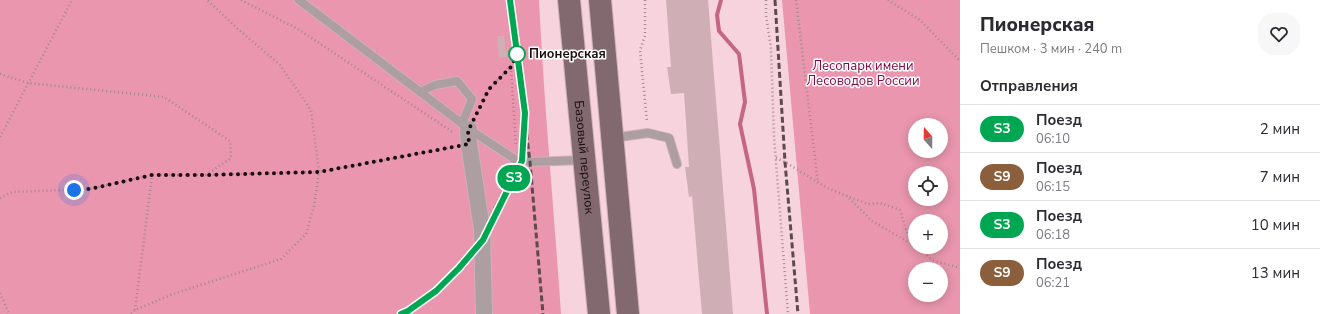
<!DOCTYPE html>
<html lang="ru">
<meta charset="utf-8">
<style>
:root{--surface:#fff;--page:#f7f7f7;--text:#2b2b33;--muted:#7c7c81;--line:#e1e1e2}
body{margin:0;font-family:"Nunito Sans",sans-serif;background:var(--page);color:var(--text);height:100vh;display:flex;flex-direction:column;font-size:15px;white-space:nowrap}
*{box-sizing:border-box;margin:0}
p{font-size:13px;color:var(--muted)}
.icon{flex:none;width:22px;height:22px;fill:none;stroke:currentColor;stroke-width:2;stroke-linecap:round;stroke-linejoin:round}
.map{position:relative;flex:1;overflow:hidden}
.details{display:flex;flex-direction:column;background:var(--surface);width:360px}
.details>*{flex:none}
.badge{padding:0 8px;border-radius:13px;font-size:14px;line-height:26px}
.needle{width:26px;rotate:340deg}
.fabs{position:absolute;left:908px;top:118px;display:grid;gap:8px}
.fabs a{display:grid;place-items:center;width:40px;height:40px;border-radius:50%;background:var(--surface);box-shadow:0 2px 10px #0003;font-size:20px}
.you{position:absolute;width:20px;height:20px;margin:-10px;border:3px solid #fff;border-radius:50%;background:#1a73e8;box-shadow:0 0 0 6px #1a73e833}
.map>.badge{position:absolute;translate:-50% -50%;box-shadow:0 0 0 2px #fff}
h2{padding:0 20px;font-size:15px;line-height:36px}
.round{display:grid;place-items:center;flex:none;width:42px;height:42px;border-radius:16px;background:var(--page)}
.summary{display:flex;align-items:center;justify-content:space-between;height:68px;padding:0 20px}
h1{font-size:19px;font-weight:800;line-height:30px}
ul{padding:0;list-style:none}
li{display:flex;align-items:center;gap:12px;height:48px;padding:0 20px;border-top:1px solid var(--line)}
li div{flex:1}
li b{display:block;font-size:15px}
li em{font-style:normal}
li .badge{min-width:44px;font-weight:700;text-align:center}
main{display:flex;flex:1;min-height:0}
.map>svg:first-child{display:block}
</style>
<main>
<div class="map">
<svg width="960" height="314" viewBox="0 0 960 314">
<rect width="100%" height="100%" fill="#f7d4dd"/>
<g fill="#e996ae" fill-rule="evenodd">
<path d="M 0,0 L 539,0 C 544,105 554,209 561,314 L 0,314 Z"/>
<path d="M 782,0 L 960,0 L 960,314 L 810,314 ZM 915,125 L 941,125 L 941,151 L 915,151 ZM 915,173 L 941,173 L 941,199 L 915,199 ZM 915,221 L 941,221 L 941,247 L 915,247 ZM 915,269 L 941,269 L 941,295 L 915,295 Z"/>
</g>
<g fill="none" stroke-linecap="round" stroke-linejoin="round">
<polyline stroke="#c56684" stroke-width="4" points="721,0 717,15 719,31 739,54 745,102 740,124 754,189 767,314"/>
</g>
<g fill="#cfaeb6">
<polygon points="666,0 708,0 733,314 702,314 692,196 689,197 685,167 689,167 684,93 671,94 667,67 671,67"/>
<polygon points="497,36 504,36 507,57 499,58"/>
</g>
<g fill="none" stroke-linecap="round" stroke-linejoin="round">
<defs>
<g id="lane">
<polyline points="299,0 469,129 516,160 530,162 583,160"/>
<polyline points="420,92 435,85 457,81 472,99 462,124"/>
<polyline points="613,138 648,133 669,138 677,164"/>
</g>
<polyline id="street" points="469,129 468,131 469,144 482,229 484,314"/>
<g id="primary">
<path id="s1" d="M 569,0 L 599,314"/>
<polyline points="600,0 628,314"/>
</g>
</defs>
<use href="#lane" stroke="#cfb0b8" stroke-width="10"/>
<use href="#street" stroke="#cfb0b8" stroke-width="18"/>
<use href="#primary" stroke="#cfb0b8" stroke-width="24"/>
<g stroke="#a2878e" stroke-width="2.5" stroke-dasharray="1 3" stroke-linecap="butt">
<polyline points="241,0 298,29 454,133"/>
<polyline points="645,0 645,36 640,50 647,122"/>
<polyline points="766,0 766,15 771,49 774,137 788,314"/>
<polyline points="796,0 818,183"/>
<polyline points="888,0 920,20 960,61"/>
<polyline points="511,67 516,147"/>
<polyline points="0,74 28,83 164,97 230,141 231,158 206,175"/>
<polyline points="483,100 489,89 510,67"/>
<polyline points="0,137 72,0"/>
<polyline points="776,158 785,162 827,188 847,196 872,221 915,246"/>
<polyline points="850,197 868,204 880,203 900,210 908,236 915,243"/>
<polyline points="0,198 12,192 89,189 152,175 205,175 319,172 455,147"/>
<polyline points="494,208 510,178 513,169"/>
<polyline points="918,247 932,260 960,268"/>
<polyline points="0,293 9,314"/>
<polyline points="135,310 152,175"/>
<polyline points="131,314 135,310 173,294 281,259 306,234 314,206 319,172 311,110 280,65 238,29 207,0"/>
</g>
<use href="#lane" stroke="#ad9ea2" stroke-width="8"/>
<use href="#street" stroke="#ad9ea2" stroke-width="16"/>
<use href="#primary" stroke="#82696f" stroke-width="22"/>
<g stroke="#5d4a4e" stroke-width="3" stroke-dasharray="6 3" stroke-linecap="butt">
<polyline points="510,0 530,162 543,314"/>
<polyline points="775,0 785,162 798,314"/>
<polyline points="401,314 408,311 436,291 459,268 483,240 522,161 524,139"/>
</g>
</g>
<g fill="none" stroke-linecap="round" stroke-linejoin="round">
<defs>
<polyline id="line" points="401,314 408,311 436,291 459,268 483,240 522,161 525,113 510,0"/>
</defs>
<use href="#line" stroke="#fff" stroke-width="9"/>
<use href="#line" stroke="#00a651" stroke-width="6"/>
<polyline stroke="#190d10" stroke-width="4" stroke-dasharray="0 7.2" points="74,190 90,189 152,175 205,175 319,172 469,144 468,131 489,89 511,67 517,54"/>
</g>
<circle fill="#fff" stroke="#00a651" stroke-width="2" cx="517" cy="54" r="8"/>
<g text-anchor="middle" dominant-baseline="central" stroke-width="3" stroke-linejoin="round" paint-order="stroke">
<g font-size="13" font-weight="bold" fill="#190d10" stroke="#fff" text-anchor="start">
<text x="529" y="54">Пионерская</text>
</g>
<g font-size="13" fill="#840a42" stroke="#fff">
<text x="863" y="66">Лесопарк имени<tspan x="863" dy="15">Лесоводов России</tspan></text>
</g>
<g font-size="13" fill="#190d10" stroke="#fff">
<text stroke="none"><textPath href="#s1" startOffset="158">Базовый переулок</textPath></text>
</g>
</g>
</svg>
<div class="fabs">
<a><svg class="needle" viewBox="-14 -14 28 28"><path d="M0-13l5 13h-10z" fill="#e53935"/><path d="M0 13l5-13h-10z" fill="#7c7c81"/></svg></a>
<a><svg class="icon" aria-label="locate" viewBox="0 0 24 24"><circle cx="12" cy="12" r="6"/><path d="M12 2v4M12 18v4M2 12h4M18 12h4"/></svg></a>
<a>+</a>
<a>−</a>
</div>
<div class="you" style="left:74px;top:190px"></div>
<b class="badge" style="left:514px;top:178px;background:#00a651;color:#fff">S3</b>
</div>
<section class="details">
<div class="summary"><div><h1>Пионерская</h1><p>Пешком · 3 мин · 240 m</p></div><a class="round"><svg class="icon" aria-label="heart" viewBox="0 0 24 24"><path d="M12 20l-8-8c-3-5 5-10 8-4 3-6 11-1 8 4z"/></svg></a></div>
<h2>Отправления</h2>
<ul>
<li><span class="badge" style="background:#00a651;color:#fff">S3</span><div><b>Поезд</b><p>06:10</p></div><em>2 мин</em></li>
<li><span class="badge" style="background:#8b5e3c;color:#fff">S9</span><div><b>Поезд</b><p>06:15</p></div><em>7 мин</em></li>
<li><span class="badge" style="background:#00a651;color:#fff">S3</span><div><b>Поезд</b><p>06:18</p></div><em>10 мин</em></li>
<li><span class="badge" style="background:#8b5e3c;color:#fff">S9</span><div><b>Поезд</b><p>06:21</p></div><em>13 мин</em></li>
</ul>
</section>
</main>
